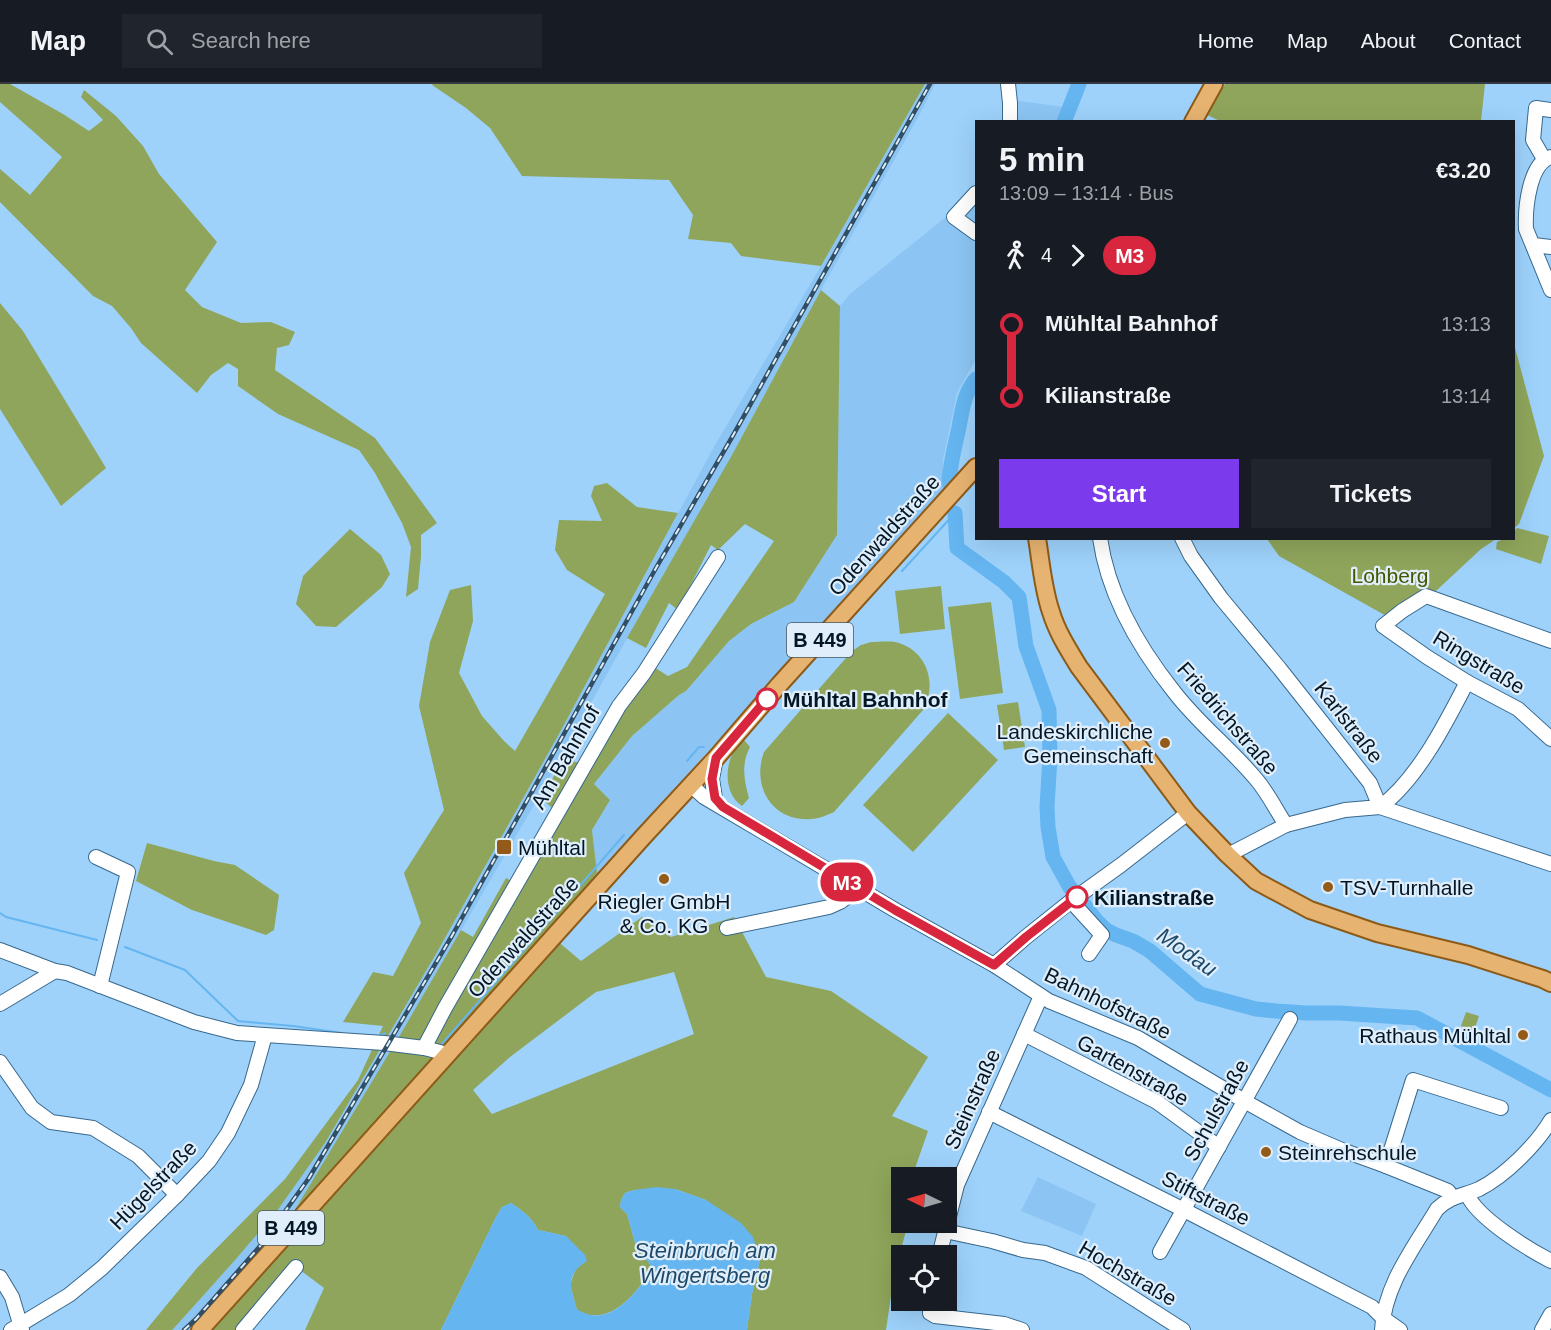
<!DOCTYPE html>
<meta charset="utf-8">
<style>
:root{--surface:#171b24;--page:#20242c;--text:#f1f3f6;--muted:#9ea1a6;--line:#363941;--accent:#7c3aed}
body{margin:0;font-family:Helvetica,sans-serif;background:var(--page);color:var(--text);height:100vh;display:flex;flex-direction:column;font-size:22px;white-space:nowrap}
*{box-sizing:border-box;margin:0}
p{font-size:20px;color:var(--muted)}
.icon{flex:none;width:33px;height:33px;fill:none;stroke:currentColor;stroke-width:2;stroke-linecap:round;stroke-linejoin:round}
.map{position:relative;flex:1;overflow:hidden}
.drawer{position:absolute;left:975px;top:36px;width:540px;height:420px;display:flex;flex-direction:column;background:var(--surface);border-radius:0px;box-shadow:0 6px 24px #0002}
.drawer>*{flex:none}
.badge{padding:0 12px;border-radius:20px;font-size:21px;line-height:39px}
.needle{width:39px;rotate:275deg}
.buttons{position:absolute;left:891px;top:1083px;display:grid;gap:12px}
.buttons a{display:grid;place-items:center;width:66px;height:66px;border-radius:0px;background:var(--surface);box-shadow:0 6px 24px #0002;font-size:30px}
.map>.badge{position:absolute;translate:-50% -50%;box-shadow:0 0 0 3px #fff}
.legs{display:flex;align-items:center;gap:9px;height:66px;padding:0 24px;font-size:20px}
.legs p{margin-inline-start:auto}
.summary{display:flex;align-items:center;justify-content:space-between;height:102px;padding:0 24px}
h1{font-size:33px;font-weight:800;line-height:45px}
.primary-button{display:flex;gap:12px;margin-top:auto;padding:12px 24px}
.primary-button a{flex:1;height:69px;border-radius:0px;background:var(--accent);color:#fff;font-size:24px;font-weight:800;line-height:69px;text-align:center}
.primary-button a+a{background:var(--page);color:var(--text)}
ul{padding:0 24px;list-style:none}
li{display:flex;align-items:center;gap:21px;height:72px;font-size:22px}
li i{display:grid;place-items:center;width:9px;height:100%;margin:0 8px;background:currentColor}
li i::after{content:'';width:15px;height:15px;margin:-8px;border:4px solid;border-radius:50%;background:var(--surface)}
li p{margin-inline-start:auto}
li:first-child i{background:linear-gradient(#0000 50%,currentColor 0)}
li:last-child i{background:linear-gradient(currentColor 50%,#0000 0)}
header{display:flex;align-items:center;gap:36px;box-sizing:border-box;height:84px;padding:0 30px;background:var(--surface);border-bottom:2px solid var(--line)}
header strong{font-size:28px}
nav{display:flex;gap:33px;margin-inline-start:auto;font-size:21px}
.search{width:420px;height:54px;background:var(--page);display:flex;align-items:center;gap:15px;box-sizing:border-box;padding:0 21px;border-radius:0px;color:var(--muted);font-size:22px}
.map>svg:first-child{display:block}
</style>
<header>
<strong>Map</strong>
<div class="search"><svg class="icon" aria-label="search" viewBox="0 0 24 24"><circle cx="10" cy="10" r="6"/><path d="M15 15l6 6"/></svg>Search here</div>
<nav><a>Home</a><a>Map</a><a>About</a><a>Contact</a></nav>
</header>
<div class="map">
<svg width="1551" height="1246" viewBox="0 0 1551 1246">
<rect width="100%" height="100%" fill="#9ed2fb"/>
<g fill="#8cc5f3">
<polygon points="925,0 935,0 920,30 821,206 732,371 612,581 540,711 400,951 290,1134 195,1241 190,1246 172,1246 236,1175 325,1059 436,870 559,650 715,361 821,182"/>
<polygon points="1005,15 1064,23 1059,37 1006,37"/>
<polygon points="976,100 976,275 957,308 943,376 943,409 597,789 592,746 610,716 594,700 632,652 679,611 686,607 729,557 751,540 794,518 837,451 840,222 850,210 951,129"/>
<polygon points="1038,1093 1096,1120 1082,1152 1021,1127"/>
</g>
<g fill="#8fa55b" fill-rule="evenodd">
<polygon points="0,0 10,0 63,30 89,47 103,36 81,13 84,6 116,32 143,62 159,90 217,158 185,206 202,223 241,239 271,238 295,248 289,261 277,264 275,286 375,354 437,439 421,451 421,472 418,505 406,513 411,463 402,439 375,389 359,366 278,330 238,302 238,285 228,279 211,291 197,309 141,259 131,244 112,222 93,212 0,118 0,85 30,111 62,73 0,18"/>
<polygon points="433,0 925,0 821,182 741,172 731,159 688,155 693,131 669,96 522,92 490,44 466,24 432,1"/>
<polygon points="1225,0 1485,0 1481,37 1222,38 1205,30"/>
<path d="M 821,206 L 840,222 L 837,451 L 794,518 L 751,540 L 729,557 L 686,607 L 679,611 L 632,652 L 594,700 L 610,716 L 592,746 L 597,789 L 548,849 L 581,877 L 642,833 L 671,853 L 734,833 L 766,893 L 831,907 L 928,973 L 892,1032 L 928,1047 L 912,1093 L 902,1094 L 902,1138 L 908,1139 L 894,1192 L 886,1246 L 747,1246 L 752,1210 L 760,1176 L 706,1116 L 675,1105 L 634,1106 L 625,1109 L 621,1116 L 620,1123 L 627,1130 L 636,1162 L 652,1183 C 642,1203 617,1235 591,1231 C 587,1231 581,1228 577,1226 L 570,1201 L 576,1184 L 566,1152 L 538,1146 C 532,1134 523,1127 511,1119 L 502,1123 L 496,1133 L 441,1246 L 305,1246 L 324,1204 L 296,1183 L 243,1246 L 190,1246 L 290,1134 L 400,951 L 461,846 L 473,853 L 506,794 L 521,802 L 561,732 L 542,715 L 562,676 L 590,680 L 617,636 L 654,583 L 668,592 L 687,583 L 774,457 L 745,440 L 718,466 L 711,461 L 678,526 L 669,519 L 646,564 L 627,554 L 732,371 ZM 674,888 L 694,950 L 492,1030 L 473,1006 L 510,973 L 596,908 Z"/>
<polygon points="0,219 23,247 106,384 61,422 0,325"/>
<polygon points="1514,260 1544,372 1519,440 1514,444"/>
<polygon points="607,399 637,423 678,429 559,650 436,870 325,1059 277,1127 236,1175 175,1243 172,1246 146,1246 197,1184 285,1095 358,996 383,942 343,938 373,888 393,892 421,839 404,789 444,726 419,622 430,558 450,506 471,501 473,537 459,589 482,632 504,657 515,667 605,510 567,486 555,466 559,436 602,437 591,412 594,402"/>
<polygon points="1517,444 1549,452 1541,480 1496,465 1497,458 1503,455 1514,454 1514,447"/>
<polygon points="350,445 381,471 390,490 382,503 336,543 316,542 296,520 303,492"/>
<polygon points="1267,455 1496,455 1481,465 1437,506 1390,534 1279,472"/>
<polygon points="941,502 945,545 900,550 895,507"/>
<polygon points="991,518 1003,609 960,615 948,523"/>
<path d="M 871,558 C 878,558 887,557 895,558 C 927,565 938,600 923,626 L 834,728 C 827,731 819,735 811,735 C 773,738 751,703 764,668 L 852,567 L 861,561 Z"/>
<polygon points="1018,618 1025,663 1004,666 997,621"/>
<polygon points="948,629 998,676 913,768 863,721"/>
<path d="M 744,656 L 750,663 C 741,680 744,696 749,714 L 742,722 C 725,711 724,684 734,667 C 737,663 741,660 744,656 Z"/>
<polygon points="147,759 214,777 235,781 279,811 274,846 266,851 192,826 136,797"/>
<polygon points="1466,928 1479,932 1474,947 1461,942"/>
</g>
<path fill="#65b5f0" d="M 657,1103 L 675,1105 L 706,1116 L 741,1139 L 753,1153 L 760,1176 L 752,1210 L 747,1246 L 441,1246 L 496,1133 L 502,1123 L 511,1119 C 523,1127 532,1134 538,1146 L 566,1152 L 585,1171 L 587,1177 C 564,1192 571,1203 577,1226 C 581,1227 587,1231 591,1231 C 617,1236 642,1203 652,1183 L 636,1162 L 627,1130 L 620,1123 L 621,1116 L 625,1109 L 634,1106 Z"/>
<g fill="none" stroke-linecap="round" stroke-linejoin="round">
<g stroke="#65b5f0" stroke-width="2">
<polyline points="902,487 955,429"/>
<polyline points="687,677 699,663 704,663"/>
<polyline points="0,829 6,833 97,856"/>
<polyline points="125,863 185,886 238,937 293,942 342,949"/>
<polyline points="377,953 385,949"/>
<polyline points="441,961 624,751"/>
</g>
<g stroke="#65b5f0" stroke-width="15">
<polyline points="1064,38 1079,0"/>
<path d="M 949,399 C 950,381 954,365 958,348 C 962,329 963,310 976,295"/>
<polyline points="955,429 957,464 1004,498 1019,513 1026,562 1049,626 1050,673 1047,723 1048,743 1053,773 1069,802 1096,836 1106,846 1116,851 1133,857 1150,867 1200,910 1256,925 1276,927 1306,929 1339,929 1417,934 1551,1006"/>
</g>
<defs>
<g id="minor">
<polyline points="1008,0 1010,19 1010,38"/>
<path d="M 1551,73 C 1529,79 1525,125 1526,145 L 1551,206"/>
<polyline points="1544,75 1533,56 1536,24 1551,26"/>
<polyline points="976,109 954,133 976,149"/>
<polyline points="1534,161 1551,163"/>
<path d="M 1100,454 C 1108,511 1139,564 1175,609 C 1199,640 1231,665 1256,695 C 1268,709 1276,726 1286,741"/>
<polyline points="1182,454 1191,472 1221,514 1280,585 1370,699 1380,723 1345,726 1286,741 1228,771"/>
<polyline points="1551,557 1426,512 1402,527 1383,542 1427,573 1467,598 1518,625 1551,655"/>
<polyline points="691,701 704,713 895,826 994,881 1049,917 1138,954 1246,1018 1300,1048 1342,1066 1386,1082 1448,1107 1453,1114"/>
<polyline points="715,714 712,695 716,674"/>
<polyline points="1380,723 1551,780"/>
<path d="M 1380,723 C 1417,696 1446,639 1467,598"/>
<polyline points="96,773 128,788 100,902"/>
<polyline points="1071,817 1102,851 1089,870"/>
<polyline points="727,844 829,823 840,818 859,804"/>
<polyline points="0,866 55,887 67,889 194,938 237,949 384,959 424,964 440,968 446,973"/>
<polyline points="994,881 1026,853 1071,817 1121,781 1188,729"/>
<polyline points="0,920 55,887"/>
<polyline points="1024,950 1157,1018 1219,1063"/>
<polyline points="424,964 445,924 619,622 644,589 718,473"/>
<polyline points="0,978 32,1024 51,1038 93,1044 138,1072 177,1111"/>
<polyline points="989,1028 1184,1126 1372,1223 1383,1234 1400,1246"/>
<polyline points="1386,1082 1413,996 1501,1024"/>
<path d="M 1467,1110 C 1477,1134 1528,1165 1551,1177"/>
<polyline points="945,1147 992,1157 1023,1166 1045,1169 1086,1184 1183,1246"/>
<polyline points="1160,1168 1290,935"/>
<polyline points="939,1172 957,1101 1041,912"/>
<polyline points="0,1193 12,1213 22,1246"/>
<polyline points="931,1216 930,1229 935,1232 1004,1240 1022,1246"/>
<polyline points="11,1246 69,1211 102,1184 177,1111 209,1077 228,1049 251,1001 265,951"/>
<polyline points="243,1246 296,1183"/>
<path d="M 1382,1246 C 1384,1201 1415,1162 1437,1125 C 1450,1112 1463,1112 1479,1105 C 1505,1092 1536,1061 1551,1036"/>
<polyline points="1542,1246 1551,1230"/>
</g>
<g id="major">
<polyline points="1193,38 1214,0"/>
<path d="M 1037,454 C 1041,479 1043,505 1051,528 C 1057,548 1068,565 1079,583 L 1188,729 L 1228,771 L 1256,797 L 1310,826 L 1377,849 L 1468,871 L 1543,895 L 1551,899"/>
<polyline points="200,1246 643,753 716,674 779,601 976,383"/>
</g>
</defs>
<use href="#minor" stroke="#38688c" stroke-width="16"/>
<use href="#major" stroke="#8d5b19" stroke-width="20"/>
<use href="#minor" stroke="#fff" stroke-width="14"/>
<use href="#major" stroke="#e7b371" stroke-width="16"/>
<defs>
<polyline id="rail" points="184,1246 196,1235 261,1161 309,1094 453,850 656,484 731,355 930,0"/>
</defs>
<use href="#rail" stroke="#314e64" stroke-width="4.5"/>
<use href="#rail" stroke="#dfeefa" stroke-width="2" stroke-dasharray="7" stroke-linecap="butt"/>
</g>
<g fill="none" stroke-linecap="round" stroke-linejoin="round">
<defs>
<polyline id="line-1" points="767,615 716,674 712,695 715,714 723,723 895,826 994,881 1026,853 1077,813"/>
</defs>
<use href="#line-1" stroke="#fff" stroke-width="14"/>
<use href="#line-1" stroke="#d7263d" stroke-width="9"/>
</g>
<g fill="#fff" stroke="#d7263d" stroke-width="3">
<circle cx="767" cy="615" r="10"/>
<circle cx="1077" cy="813" r="10"/>
</g>
<g fill="#945a19" stroke="#dfeefa" stroke-width="2">
<circle cx="1165" cy="659" r="6"/>
<rect x="496" y="755" width="16" height="16" rx="3"/>
<circle cx="664" cy="795" r="6"/>
<circle cx="1328" cy="803" r="6"/>
<circle cx="1523" cy="951" r="6"/>
<circle cx="1266" cy="1068" r="6"/>
</g>
<g text-anchor="middle" dominant-baseline="central" stroke-width="4.5" stroke-linejoin="round" paint-order="stroke">
<g fill="#dfeefa" stroke="#455765" stroke-width="1.5">
<rect x="787" y="539" width="66" height="34" rx="4.5"/>
<rect x="258" y="1127" width="66" height="34" rx="4.5"/>
</g>
<g font-size="20" font-weight="bold" fill="#031625">
<text x="820" y="556">B 449</text>
<text x="291" y="1144">B 449</text>
</g>
<g font-size="21" fill="#031625" stroke="#dfeefa">
<text transform="translate(884 451) rotate(-48)">Odenwaldstraße</text>
<text transform="translate(1479 578) rotate(31)">Ringstraße</text>
<text transform="translate(1228 634) rotate(49)">Friedrichstraße</text>
<text transform="translate(1349 638) rotate(52)">Karlstraße</text>
<text transform="translate(565 673) rotate(-60)">Am Bahnhof</text>
<text transform="translate(523 853) rotate(-48)">Odenwaldstraße</text>
<text transform="translate(1108 919) rotate(26)">Bahnhofstraße</text>
<text transform="translate(1133 986) rotate(29)">Gartenstraße</text>
<text transform="translate(972 1015) rotate(-66)">Steinstraße</text>
<text transform="translate(1216 1026) rotate(-61)">Schulstraße</text>
<text transform="translate(153 1101) rotate(-46)">Hügelstraße</text>
<text transform="translate(1206 1114) rotate(27)">Stiftstraße</text>
<text transform="translate(1128 1189) rotate(30)">Hochstraße</text>
</g>
<g font-size="21" fill="#445700" stroke="#dfeefa">
<text x="1390" y="491">Lohberg</text>
</g>
<g font-size="21" font-weight="bold" fill="#031625" stroke="#dfeefa" text-anchor="start">
<text x="783" y="615">Mühltal Bahnhof</text>
<text x="1094" y="813">Kilianstraße</text>
</g>
<g font-size="21" fill="#031625" stroke="#dfeefa" text-anchor="start">
<text x="1153" y="647" text-anchor="end">Landeskirchliche<tspan x="1153" dy="24">Gemeinschaft</tspan></text>
<text x="518" y="763">Mühltal</text>
<text x="1340" y="803">TSV-Turnhalle</text>
<text x="664" y="817" text-anchor="middle">Riegler GmbH<tspan x="664" dy="24">&amp; Co. KG</tspan></text>
<text x="1511" y="951" text-anchor="end">Rathaus Mühltal</text>
<text x="1278" y="1068">Steinrehschule</text>
</g>
<g font-size="22" font-style="italic" fill="#1e4968" stroke="#dfeefa">
<text transform="translate(1187 868) rotate(35)">Modau</text>
<text x="705" y="1166">Steinbruch am<tspan x="705" dy="25">Wingertsberg</tspan></text>
</g>
</g>
</svg>
<div class="buttons">
<a><svg class="needle" viewBox="-14 -14 28 28"><path d="M0-13l5 13h-10z" fill="#e53935"/><path d="M0 13l5-13h-10z" fill="#9ea1a6"/></svg></a>
<a><svg class="icon" aria-label="locate" viewBox="0 0 24 24"><circle cx="12" cy="12" r="6"/><path d="M12 2v4M12 18v4M2 12h4M18 12h4"/></svg></a>
</div>
<b class="badge" style="left:847px;top:798px;background:#d7263d;color:#fff">M3</b>
<section class="drawer">
<div class="summary"><div><h1>5 min</h1><p>13:09 – 13:14 · Bus</p></div><b>€3.20</b></div>
<div class="legs"><svg class="icon" aria-label="walk" viewBox="0 0 24 24"><circle cx="13" cy="4" r="2"/><path d="M13 8l-2 6 4 7M11 14l-3 7M7 12l3-4h3l4 4"/></svg>4<svg class="icon" aria-label="forward" viewBox="0 0 24 24"><path d="M9 5l7 7-7 7"/></svg><b class="badge" style="background:#d7263d;color:#fff">M3</b></div>
<ul>
<li><i style="color:#d7263d"></i><b>Mühltal Bahnhof</b><p>13:13</p></li>
<li><i style="color:#d7263d"></i><b>Kilianstraße</b><p>13:14</p></li>
</ul>
<div class="primary-button"><a>Start</a><a>Tickets</a></div>
</section>
</div>
